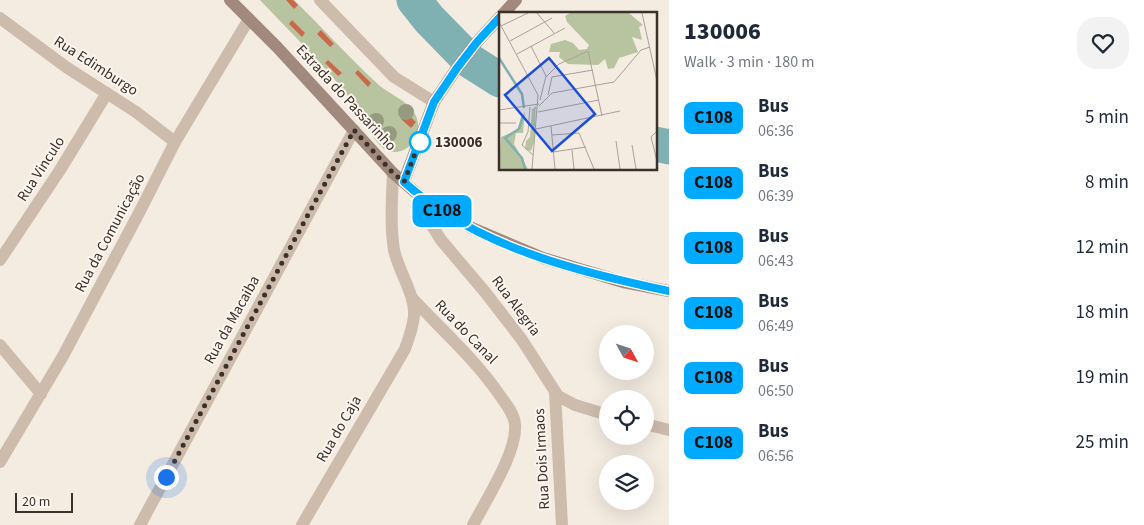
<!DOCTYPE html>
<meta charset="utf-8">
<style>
:root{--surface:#fff;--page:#f2f2f3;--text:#1f2937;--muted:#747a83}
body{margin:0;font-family:"Source Sans 3",sans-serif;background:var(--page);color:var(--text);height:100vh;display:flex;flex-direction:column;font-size:19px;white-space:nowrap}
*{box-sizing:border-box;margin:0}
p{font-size:16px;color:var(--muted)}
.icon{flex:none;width:28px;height:28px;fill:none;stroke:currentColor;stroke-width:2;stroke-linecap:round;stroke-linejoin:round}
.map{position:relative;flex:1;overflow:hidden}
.details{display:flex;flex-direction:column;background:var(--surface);width:475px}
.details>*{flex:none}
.badge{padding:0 10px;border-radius:8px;font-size:18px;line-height:32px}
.needle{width:32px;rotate:130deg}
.buttons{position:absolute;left:599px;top:325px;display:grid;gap:10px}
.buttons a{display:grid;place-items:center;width:55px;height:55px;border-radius:50%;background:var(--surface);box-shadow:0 5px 20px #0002;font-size:25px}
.scale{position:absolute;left:15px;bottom:12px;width:58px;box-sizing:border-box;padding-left:5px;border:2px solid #3b302b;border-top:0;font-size:14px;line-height:18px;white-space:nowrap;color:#3b302b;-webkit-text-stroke:4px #fbf5ee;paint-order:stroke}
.you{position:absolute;width:25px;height:25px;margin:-12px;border:4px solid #fff;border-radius:50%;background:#1a73e8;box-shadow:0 0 0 8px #1a73e833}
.map>.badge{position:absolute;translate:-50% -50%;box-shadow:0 0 0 2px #fff}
.round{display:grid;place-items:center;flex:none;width:52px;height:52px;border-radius:20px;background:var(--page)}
.summary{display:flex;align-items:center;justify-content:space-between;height:85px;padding:0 15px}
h1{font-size:24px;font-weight:800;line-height:38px}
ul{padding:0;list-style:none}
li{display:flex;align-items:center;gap:15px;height:65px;padding:0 15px}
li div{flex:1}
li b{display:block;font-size:19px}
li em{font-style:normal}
li .badge{min-width:55px;font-weight:700;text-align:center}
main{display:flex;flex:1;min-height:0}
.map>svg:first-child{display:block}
</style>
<main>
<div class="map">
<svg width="669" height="525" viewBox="0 0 669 525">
<rect width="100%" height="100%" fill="#f4ebe1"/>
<g fill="#b8c4a0">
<path d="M 260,0 L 294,0 C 323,28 350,59 380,86 C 391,95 408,101 415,114 C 423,127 415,147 401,151 C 394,153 389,152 383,148 C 369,136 363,116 352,101 C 325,65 291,33 260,0 Z"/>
<path d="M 396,0 C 408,0 426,14 425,27 C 434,32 442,36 439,47 L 422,34 L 421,26 Z"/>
</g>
<path fill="#7fb0b2" d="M 403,0 L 421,0 L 463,39 L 454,50 L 447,43 L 440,42 L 439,37 L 425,27 C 426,14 412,7 403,0 Z"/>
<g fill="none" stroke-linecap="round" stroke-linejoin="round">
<g stroke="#7fb0b2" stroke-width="35">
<polyline points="414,0 429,19 470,61 500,80"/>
<polyline points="655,144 669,147"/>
</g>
</g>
<g fill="#c8694b">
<polygon points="286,0 293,0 298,5 294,9"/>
<polygon points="292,20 305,33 302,37 289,24"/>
<polygon points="321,30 334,44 330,47 317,34"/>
<polygon points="328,60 342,73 338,76 325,63"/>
<polygon points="358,70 371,83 368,87 355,73"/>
<polygon points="406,113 416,122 411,128 401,119"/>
</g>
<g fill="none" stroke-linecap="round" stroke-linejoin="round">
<g stroke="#cdbbac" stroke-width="12">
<polyline points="320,0 394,77 434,102"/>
<polyline points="0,18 66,67 136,112 175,142"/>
<polyline points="417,194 431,224 441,240 485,292 522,340 558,396 575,405 608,415"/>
<polyline points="0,260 60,170 107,93"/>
<path d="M 412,298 C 442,330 476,360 501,397 C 507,405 514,414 515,424 C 518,451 486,500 473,525"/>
<polyline points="0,345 41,394"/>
<polyline points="555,392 562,525"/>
<polyline points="645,424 669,430"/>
<polyline points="0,462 63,356 140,211 175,142 249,19"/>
<polyline points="140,525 354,130"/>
<path d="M 302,525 L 405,349 C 409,338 413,327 414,316 C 416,296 398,270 394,250 C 390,225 392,198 393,173"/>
</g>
<g stroke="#a18a7d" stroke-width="12">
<polyline points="230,0 277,47 393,173 422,198 472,228 543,258 623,282 669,291"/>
<polyline points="503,14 516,0"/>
<polyline points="404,181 434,102 457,68 477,42 500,17"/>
</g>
</g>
<g fill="#969b7f">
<circle cx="406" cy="112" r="8"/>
<circle cx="376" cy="121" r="8"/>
<circle cx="389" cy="134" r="8"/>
</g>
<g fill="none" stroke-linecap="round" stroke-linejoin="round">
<defs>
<path id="line" d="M 500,17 L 477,42 L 457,68 L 434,102 L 404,182 C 474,246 578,272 669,291"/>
</defs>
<use href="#line" stroke="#fff" stroke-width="11"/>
<use href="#line" stroke="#0af" stroke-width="8"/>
<polyline stroke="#3b302b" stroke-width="5" stroke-dasharray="0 9" points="166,477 354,130 393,173 404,182 421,138 420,142"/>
</g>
<circle fill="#fff" stroke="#0af" stroke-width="2.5" cx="420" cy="142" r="10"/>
<g text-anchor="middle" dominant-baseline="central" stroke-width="4" stroke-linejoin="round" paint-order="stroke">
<g font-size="15" fill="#3b302b" stroke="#fbf5ee">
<text transform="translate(96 66) rotate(33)">Rua Edimburgo</text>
<text transform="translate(346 98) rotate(47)">Estrada do Passarinho</text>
<text transform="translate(41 169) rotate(-57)">Rua Vinculo</text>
<text transform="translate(110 233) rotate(-62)">Rua da Comunicação</text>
<text transform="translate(516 306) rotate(53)">Rua Alegria</text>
<text transform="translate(232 320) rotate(-61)">Rua da Macaiba</text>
<text transform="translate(466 332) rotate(46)">Rua do Canal</text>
<text transform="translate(339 429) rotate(-60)">Rua do Caja</text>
<text transform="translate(542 459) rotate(-93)">Rua Dois Irmaos</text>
</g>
<g font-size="15" font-weight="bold" fill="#3b302b" stroke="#fbf5ee" text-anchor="start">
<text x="435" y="142">130006</text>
</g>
</g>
<g transform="translate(499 12)">
<rect width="158" height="158" fill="#f4ebe1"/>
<path d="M 71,1 L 130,1 L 144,13 L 140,15 L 143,28 L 133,25 L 139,40 L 120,46 L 115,56 L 109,57 L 106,47 L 99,53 L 69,52 L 60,45 L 61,40 L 50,40 L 52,32 L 66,28 L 74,31 L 80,38 L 88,37 L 90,33 L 68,10 L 66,4 ZM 37,94 L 35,130 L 32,139 L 26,137 L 27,129 L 31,125 L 33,97 ZM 26,99 L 24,121 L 17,121 L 15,132 L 29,157 L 0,157 L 2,125 L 18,118 Z" fill="#b8c4a0"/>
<path fill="none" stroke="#7fb0b2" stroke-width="2.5" d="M 0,46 L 23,82 L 25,96M 24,103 L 20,117 L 6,126 L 23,146 L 26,157"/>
<path fill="none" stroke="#aaa098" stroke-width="1" d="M 38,1 L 55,21M 143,1 L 158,69M 0,10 L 39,83 L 33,157M 2,14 L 29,1M 11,29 L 53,6M 32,34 L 47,64 L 41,88M 18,42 L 66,16M 47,65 L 60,52 L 89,39 L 103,104M 49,83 L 53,65 L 94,58M 40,94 L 53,81 L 115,70 L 142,38 L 151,35M 31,95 L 29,120 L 23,133 L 34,143M 0,98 L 40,92M 39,100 L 100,88M 0,111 L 17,111M 52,114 L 56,157M 37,117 L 121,99M 158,119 L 152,125 L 158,149M 53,123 L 80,121 L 95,157M 117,129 L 121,157M 133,133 L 137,157M 73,138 L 75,157M 54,140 L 87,135"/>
<path fill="#1d4ed8" fill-opacity="0.15" stroke="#1d4ed8" stroke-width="2.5" d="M 50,46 L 96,102 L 53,139 L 6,83 Z"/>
<rect width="158" height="158" fill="none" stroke="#3b302b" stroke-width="2.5"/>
</g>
</svg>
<div class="buttons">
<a><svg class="needle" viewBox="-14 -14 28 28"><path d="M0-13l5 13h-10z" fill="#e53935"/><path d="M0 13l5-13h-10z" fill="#747a83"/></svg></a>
<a><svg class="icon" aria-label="locate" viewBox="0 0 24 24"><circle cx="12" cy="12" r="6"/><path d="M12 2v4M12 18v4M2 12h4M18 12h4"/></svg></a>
<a><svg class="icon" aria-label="layers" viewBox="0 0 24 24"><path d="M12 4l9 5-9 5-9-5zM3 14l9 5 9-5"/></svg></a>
</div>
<div class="scale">20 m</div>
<div class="you" style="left:166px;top:477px"></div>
<b class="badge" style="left:442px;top:211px;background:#0af;color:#111">C108</b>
</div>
<section class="details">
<div class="summary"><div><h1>130006</h1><p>Walk · 3 min · 180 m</p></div><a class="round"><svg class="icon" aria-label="heart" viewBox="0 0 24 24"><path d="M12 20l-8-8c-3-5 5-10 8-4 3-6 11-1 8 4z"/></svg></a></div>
<ul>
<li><span class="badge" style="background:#0af;color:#111">C108</span><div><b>Bus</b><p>06:36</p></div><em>5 min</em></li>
<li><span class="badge" style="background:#0af;color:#111">C108</span><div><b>Bus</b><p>06:39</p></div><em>8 min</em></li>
<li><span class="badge" style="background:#0af;color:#111">C108</span><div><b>Bus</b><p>06:43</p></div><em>12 min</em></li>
<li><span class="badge" style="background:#0af;color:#111">C108</span><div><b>Bus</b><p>06:49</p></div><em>18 min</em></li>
<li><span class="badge" style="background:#0af;color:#111">C108</span><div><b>Bus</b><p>06:50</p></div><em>19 min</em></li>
<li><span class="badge" style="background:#0af;color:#111">C108</span><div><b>Bus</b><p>06:56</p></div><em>25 min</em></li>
</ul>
</section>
</main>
